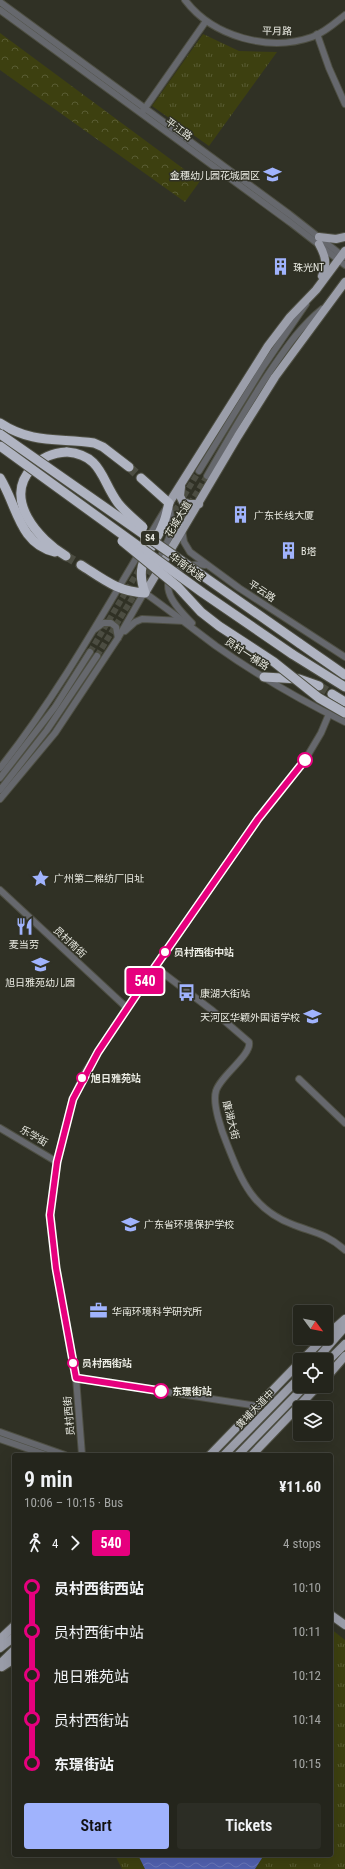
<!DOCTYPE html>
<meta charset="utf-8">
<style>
:root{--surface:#24251c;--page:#2c2d25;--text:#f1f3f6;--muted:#a3a5a3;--line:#41423b;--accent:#a0b3fd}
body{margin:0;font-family:"Roboto Condensed","Noto Sans SC",sans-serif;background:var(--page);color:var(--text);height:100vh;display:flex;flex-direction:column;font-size:15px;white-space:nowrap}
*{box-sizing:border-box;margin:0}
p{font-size:13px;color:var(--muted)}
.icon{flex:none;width:22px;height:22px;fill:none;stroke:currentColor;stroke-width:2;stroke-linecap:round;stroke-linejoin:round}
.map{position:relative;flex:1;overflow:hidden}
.panel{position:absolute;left:12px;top:1453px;width:321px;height:404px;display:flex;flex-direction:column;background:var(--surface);border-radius:4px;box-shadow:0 4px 16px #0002,0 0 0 1px var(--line)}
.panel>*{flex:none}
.badge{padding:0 8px;border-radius:3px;font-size:14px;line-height:26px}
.needle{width:26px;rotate:122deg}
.controls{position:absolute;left:293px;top:1305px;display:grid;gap:8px}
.controls a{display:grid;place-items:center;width:40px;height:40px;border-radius:4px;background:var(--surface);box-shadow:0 4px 16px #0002,0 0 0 1px var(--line);font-size:20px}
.map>.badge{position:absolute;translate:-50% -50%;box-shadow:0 0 0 2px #fff}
.legs{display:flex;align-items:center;gap:6px;height:44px;padding:0 12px;font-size:13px}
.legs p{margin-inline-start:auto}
.overview{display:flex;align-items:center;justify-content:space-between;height:68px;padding:0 12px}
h1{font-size:22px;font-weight:600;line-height:30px}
.cta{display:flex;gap:8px;margin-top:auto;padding:8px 12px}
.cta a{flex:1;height:46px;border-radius:4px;background:var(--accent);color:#111;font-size:16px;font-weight:600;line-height:46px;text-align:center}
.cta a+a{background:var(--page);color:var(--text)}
ul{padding:0 12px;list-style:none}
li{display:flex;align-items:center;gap:14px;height:44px;font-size:15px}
li i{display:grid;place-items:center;width:6px;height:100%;margin:0 5px;background:currentColor}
li i::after{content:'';width:10px;height:10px;margin:-5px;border:3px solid;border-radius:50%;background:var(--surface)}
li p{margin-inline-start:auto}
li:first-child i{background:linear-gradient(#0000 50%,currentColor 0)}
li:last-child i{background:linear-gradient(currentColor 50%,#0000 0)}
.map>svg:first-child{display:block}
</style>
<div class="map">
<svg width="345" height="1869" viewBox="0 0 345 1869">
<defs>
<pattern id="grass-tufts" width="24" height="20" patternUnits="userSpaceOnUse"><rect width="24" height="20" fill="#3d4010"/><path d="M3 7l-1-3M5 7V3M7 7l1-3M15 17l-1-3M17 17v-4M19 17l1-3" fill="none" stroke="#595c33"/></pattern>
<pattern id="forest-crowns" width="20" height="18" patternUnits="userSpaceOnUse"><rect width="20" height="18" fill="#3d4010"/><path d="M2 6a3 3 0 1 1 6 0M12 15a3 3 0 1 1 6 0" fill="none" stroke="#595c33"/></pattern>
<pattern id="water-waves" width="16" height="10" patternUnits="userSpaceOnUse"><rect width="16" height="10" fill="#5161af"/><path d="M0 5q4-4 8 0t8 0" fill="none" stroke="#6a78ba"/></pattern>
</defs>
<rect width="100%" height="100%" fill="#303125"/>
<g fill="url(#grass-tufts)">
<polygon points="203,34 239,51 277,52 209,146 152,106"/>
<polygon points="331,1629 345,1640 345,1869 122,1869 115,1855 331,1855"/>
</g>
<polygon fill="url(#forest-crowns)" points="0,33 200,181 185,202 0,70"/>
<polygon fill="url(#water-waves)" points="138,1855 264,1855 255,1869 145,1869"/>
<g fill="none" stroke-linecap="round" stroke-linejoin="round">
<g stroke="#4c4d42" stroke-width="6" stroke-dasharray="6 3" stroke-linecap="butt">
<polyline points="170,519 199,471"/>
<polyline points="171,535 207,476"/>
<polyline points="143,582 153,564"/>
<polyline points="90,652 140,568"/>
<polyline points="97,656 138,589"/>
</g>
<g stroke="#4c4d42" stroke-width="9" stroke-dasharray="9 4.5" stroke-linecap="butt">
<polyline points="129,467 141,478"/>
<polyline points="66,556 81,565"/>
<polyline points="319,686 332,694"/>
</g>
<defs>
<g id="minor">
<path d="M 185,0 C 213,37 269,52 312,37 C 324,33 335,23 345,15"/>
<polyline points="0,2 289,214 344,257"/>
<polyline points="0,10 291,223 345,265"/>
<polyline points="317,34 329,68 345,104"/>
<polyline points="143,111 206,21"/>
<polyline points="199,471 263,367 306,304"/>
<path d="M 207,476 C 228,439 249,402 273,367 C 288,345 302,325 322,309"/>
<polyline points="182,530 184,542 190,552 239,588 345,657"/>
<polyline points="158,563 172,531 170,509"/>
<path d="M 145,593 C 169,610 192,628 216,646 C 257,675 300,700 345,722"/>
<path d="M 192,623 C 184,615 172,603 169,592 C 163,571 189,562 205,565"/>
<polyline points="95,629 103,623 111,623 116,627 118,638"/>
<polyline points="125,631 135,622 142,619 184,621"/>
<path d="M 0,768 C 64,687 112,597 165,510"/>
<polyline points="0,778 55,707 90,652"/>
<polyline points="0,790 47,730 97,656"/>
<polyline points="0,799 55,733 118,638 145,591"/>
<polyline points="0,890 127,1008"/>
<path d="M 155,967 L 213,1011 L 249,1042 C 252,1055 220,1076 216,1091 C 212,1104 222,1132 227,1144 C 242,1182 253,1210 294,1225 C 315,1233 327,1234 345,1250"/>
<polyline points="299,1079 345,1123"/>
<polyline points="0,1128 57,1162"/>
<polyline points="76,1378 258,1406"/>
<polyline points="0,1432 65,1455"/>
<polyline points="0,1439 46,1455"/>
<polyline points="82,1455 76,1378 56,1268 50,1215 58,1157 73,1099 84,1074 120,1018 258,819 305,760 321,733 329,714"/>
</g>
<g id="major">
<polyline points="319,237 336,239 345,237"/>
<path d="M 319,244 C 325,255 328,264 322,276"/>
<polyline points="181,487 180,496 183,502 189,504 199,504"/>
<polyline points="169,503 268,346 290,317 316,290 345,251"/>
<polyline points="145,593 238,436 275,377 345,282"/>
<polyline points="326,1336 345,1319"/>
<polyline points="302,1360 324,1338"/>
<polyline points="316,1360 345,1327"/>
<polyline points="326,1363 345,1344"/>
<polyline points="326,1378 345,1356"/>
<polyline points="210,1455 300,1362"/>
<polyline points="224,1455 300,1377"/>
<polyline points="238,1455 305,1386"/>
<polyline points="252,1455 318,1386"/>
<polyline points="331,1615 345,1625"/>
<polyline points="0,1639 14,1626"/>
<polyline points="0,1648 14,1637"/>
<polyline points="0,1664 14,1650"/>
<polyline points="2,1667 14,1659"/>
</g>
<g id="highway">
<path d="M 0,423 C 32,444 58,438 94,443 L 103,447 L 129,467"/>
<path d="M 0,478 C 17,505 19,544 55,552"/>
<path d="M 66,556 C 39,540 2,499 32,468 C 42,457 52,453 67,452"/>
<path d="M 81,565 C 103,579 118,592 145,593 C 133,560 153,552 163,524 C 166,518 167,510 169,503 L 141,478"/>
<polyline points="299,643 345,675"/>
<polyline points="292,654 345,687"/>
<polyline points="264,677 299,679 319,686"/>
<polyline points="332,694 345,702"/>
</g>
</defs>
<use href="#minor" stroke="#4e4f43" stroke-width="8"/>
<use href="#major" stroke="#4e4f43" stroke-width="10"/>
<use href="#highway" stroke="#4e4f43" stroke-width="11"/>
<use href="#minor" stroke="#66686d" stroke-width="6"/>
<use href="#major" stroke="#9b9eaa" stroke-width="8"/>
<use href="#highway" stroke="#b0b4c2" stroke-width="9"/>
<defs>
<g id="highway-bridge">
<polyline points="0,434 299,643"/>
<polyline points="0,446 203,593 292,654"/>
<path d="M 67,452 C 102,455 101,480 118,503 C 125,512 134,519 143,527"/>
<polyline points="122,541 178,587 201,612 219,626 274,662 319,698 345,713"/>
</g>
</defs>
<use href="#highway-bridge" stroke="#4e4f43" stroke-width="11" stroke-linecap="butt"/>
<use href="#highway-bridge" stroke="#b0b4c2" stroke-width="9"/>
</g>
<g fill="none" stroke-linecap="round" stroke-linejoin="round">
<defs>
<polyline id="line-1" points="161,1391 76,1378 56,1268 50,1215 57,1162 73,1099 98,1052 155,967 258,819 305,760"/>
</defs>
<use href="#line-1" stroke="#fff" stroke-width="9"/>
<use href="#line-1" stroke="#e6007e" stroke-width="6"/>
</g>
<defs>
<symbol id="school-bare" viewBox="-9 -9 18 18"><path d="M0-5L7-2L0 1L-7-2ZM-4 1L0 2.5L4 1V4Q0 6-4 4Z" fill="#a0b3fd" stroke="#303125" stroke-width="2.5" paint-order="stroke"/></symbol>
<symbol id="building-bare" viewBox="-9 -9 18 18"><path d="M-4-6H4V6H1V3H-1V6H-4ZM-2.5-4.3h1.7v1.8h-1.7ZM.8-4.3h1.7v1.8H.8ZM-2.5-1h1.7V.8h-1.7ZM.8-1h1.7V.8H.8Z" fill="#a0b3fd" stroke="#303125" stroke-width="2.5" paint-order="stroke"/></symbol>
<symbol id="sight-bare" viewBox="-9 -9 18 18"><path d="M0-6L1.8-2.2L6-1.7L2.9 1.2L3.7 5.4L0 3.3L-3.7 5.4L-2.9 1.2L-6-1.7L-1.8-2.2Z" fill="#a0b3fd" stroke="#303125" stroke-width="2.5" paint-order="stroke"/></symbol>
<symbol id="restaurant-bare" viewBox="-9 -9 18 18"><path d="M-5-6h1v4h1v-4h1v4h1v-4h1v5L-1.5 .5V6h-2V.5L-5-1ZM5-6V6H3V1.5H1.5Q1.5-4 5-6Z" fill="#a0b3fd" stroke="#303125" stroke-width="2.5" paint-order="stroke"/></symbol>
<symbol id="bus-bare" viewBox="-9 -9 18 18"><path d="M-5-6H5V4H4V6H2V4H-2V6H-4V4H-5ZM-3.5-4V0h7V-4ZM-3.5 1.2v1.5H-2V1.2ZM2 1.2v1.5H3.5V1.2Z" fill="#a0b3fd" stroke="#303125" stroke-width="2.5" paint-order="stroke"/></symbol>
<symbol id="office-bare" viewBox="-9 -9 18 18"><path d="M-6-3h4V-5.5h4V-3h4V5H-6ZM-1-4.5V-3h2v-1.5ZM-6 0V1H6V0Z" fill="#a0b3fd" stroke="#303125" stroke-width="2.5" paint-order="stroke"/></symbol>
</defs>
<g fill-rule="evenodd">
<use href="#school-bare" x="260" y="162" width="25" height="25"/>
<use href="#building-bare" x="268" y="254" width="25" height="25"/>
<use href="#building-bare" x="228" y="502" width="25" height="25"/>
<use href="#building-bare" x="276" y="538" width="25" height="25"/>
<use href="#sight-bare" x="28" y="866" width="25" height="25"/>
<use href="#restaurant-bare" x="12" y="914" width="25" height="25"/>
<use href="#school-bare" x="28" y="952" width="25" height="25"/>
<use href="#bus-bare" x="174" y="980" width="25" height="25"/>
<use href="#school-bare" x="300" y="1004" width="25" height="25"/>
<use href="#school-bare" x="118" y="1212" width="25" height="25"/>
<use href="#office-bare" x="86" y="1298" width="25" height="25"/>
</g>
<g fill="#fff" stroke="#e6007e" stroke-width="2">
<circle cx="305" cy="760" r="7"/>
<circle cx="165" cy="952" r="5"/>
<circle cx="82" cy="1078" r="5"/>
<circle cx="73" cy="1363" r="5"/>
<circle cx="161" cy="1391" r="7"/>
</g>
<g text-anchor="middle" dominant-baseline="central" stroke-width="3" stroke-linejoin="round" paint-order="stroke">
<rect fill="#303125" stroke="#b2b3aa" stroke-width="1" x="141" y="531" width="18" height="14" rx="3"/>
<g font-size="9" font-weight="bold" fill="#eaebe3">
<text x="150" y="538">S4</text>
</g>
<g font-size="10" fill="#eaebe3" stroke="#303125">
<text transform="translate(277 31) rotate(1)">平月路</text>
<text transform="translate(179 129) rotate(36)">平江路</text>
<text transform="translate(178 519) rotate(-59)">花城大道</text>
<text transform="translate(187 567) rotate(36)">华南快速</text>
<text transform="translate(262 591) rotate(34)">平云路</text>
<text transform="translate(247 654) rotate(33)">员村一横路</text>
<text transform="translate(70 942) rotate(43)">员村南街</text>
<text transform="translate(231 1120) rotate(76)">康湖大街</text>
<text transform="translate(34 1136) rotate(30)">乐学街</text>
<text transform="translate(255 1409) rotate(-46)">黄埔大道中</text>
<text transform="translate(69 1416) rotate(-95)">员村西街</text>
</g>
<g font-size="10" fill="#eaebe3" stroke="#303125" text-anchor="start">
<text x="260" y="175" text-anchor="end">金穗幼儿园花城园区</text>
<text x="293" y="267">珠光NT</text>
<text x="254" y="515">广东长线大厦</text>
<text x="301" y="551">B塔</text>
<text x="54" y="878">广州第二棉纺厂旧址</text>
<text x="24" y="944" text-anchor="middle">麦当劳</text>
<text x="40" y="982" text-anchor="middle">旭日雅苑幼儿园</text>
<text x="200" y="993">康湖大街站</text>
<text x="300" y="1017" text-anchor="end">天河区华颖外国语学校</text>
<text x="144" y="1224">广东省环境保护学校</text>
<text x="112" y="1311">华南环境科学研究所</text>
</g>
<g font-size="10" font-weight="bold" fill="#eaebe3" stroke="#303125" text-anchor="start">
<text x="174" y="952">员村西街中站</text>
<text x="91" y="1078">旭日雅苑站</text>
<text x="82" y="1363">员村西街站</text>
<text x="172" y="1391">东璟街站</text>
</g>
</g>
</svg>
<div class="controls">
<a><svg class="needle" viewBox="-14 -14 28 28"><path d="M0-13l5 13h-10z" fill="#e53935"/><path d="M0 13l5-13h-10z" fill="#a3a5a3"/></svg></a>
<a><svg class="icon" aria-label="locate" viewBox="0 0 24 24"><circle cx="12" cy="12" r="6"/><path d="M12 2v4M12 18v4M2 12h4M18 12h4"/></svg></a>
<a><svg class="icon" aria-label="layers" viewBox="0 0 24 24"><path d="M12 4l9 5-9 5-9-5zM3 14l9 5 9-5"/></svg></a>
</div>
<b class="badge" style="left:145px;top:981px;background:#e6007e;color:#fff">540</b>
<section class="panel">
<div class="overview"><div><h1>9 min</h1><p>10:06 – 10:15 · Bus</p></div><b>¥11.60</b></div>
<div class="legs"><svg class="icon" aria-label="walk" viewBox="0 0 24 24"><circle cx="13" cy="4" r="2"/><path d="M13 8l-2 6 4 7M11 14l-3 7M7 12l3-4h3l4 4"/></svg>4<svg class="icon" aria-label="forward" viewBox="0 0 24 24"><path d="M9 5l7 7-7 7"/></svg><b class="badge" style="background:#e6007e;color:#fff">540</b><p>4 stops</p></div>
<ul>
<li><i style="color:#e6007e"></i><b>员村西街西站</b><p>10:10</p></li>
<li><i style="color:#e6007e"></i><span>员村西街中站</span><p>10:11</p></li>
<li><i style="color:#e6007e"></i><span>旭日雅苑站</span><p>10:12</p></li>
<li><i style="color:#e6007e"></i><span>员村西街站</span><p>10:14</p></li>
<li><i style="color:#e6007e"></i><b>东璟街站</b><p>10:15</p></li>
</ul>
<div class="cta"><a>Start</a><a>Tickets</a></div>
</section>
</div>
